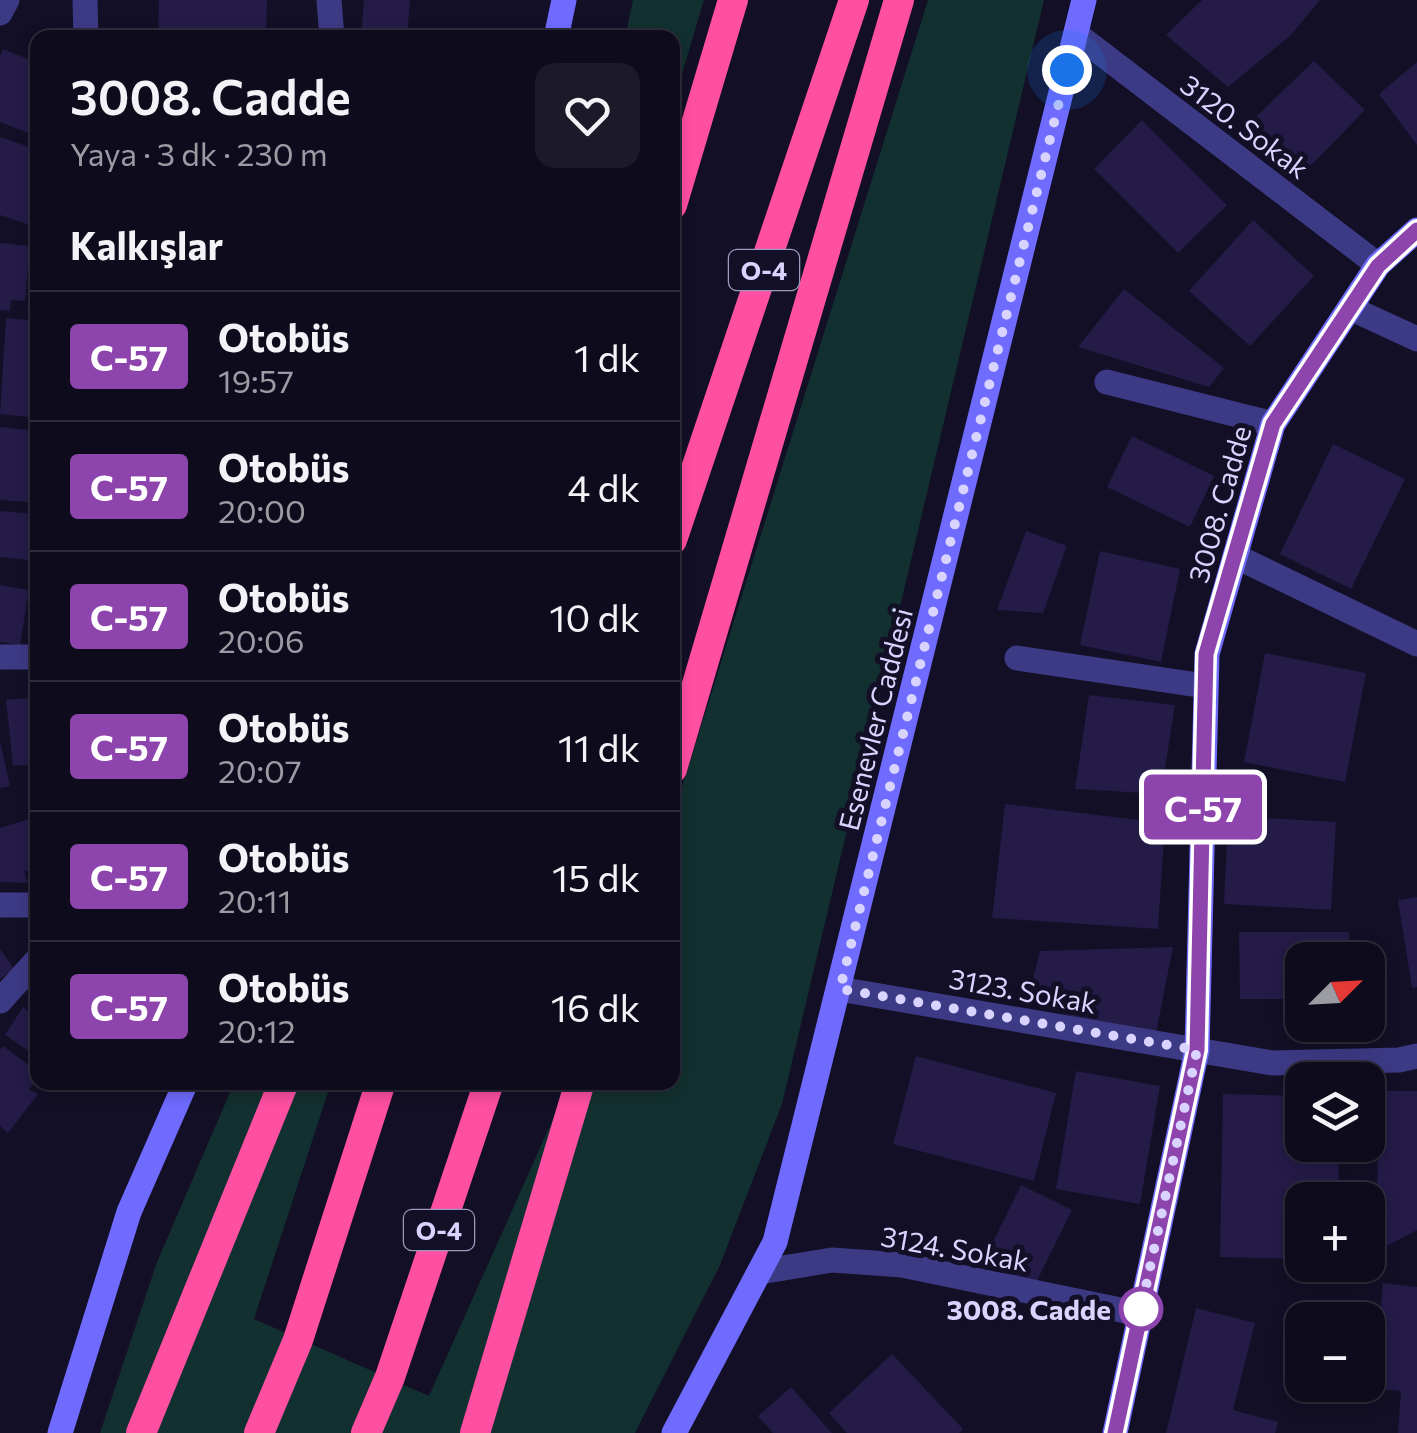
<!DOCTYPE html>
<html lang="tr">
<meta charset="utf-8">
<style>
:root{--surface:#0e0b1c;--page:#1c1929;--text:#f1f3f6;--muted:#9b9ba3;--line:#2e2b3b}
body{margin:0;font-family:Commissioner,sans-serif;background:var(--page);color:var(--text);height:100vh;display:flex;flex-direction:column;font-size:38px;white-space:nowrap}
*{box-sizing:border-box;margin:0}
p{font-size:32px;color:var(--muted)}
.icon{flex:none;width:55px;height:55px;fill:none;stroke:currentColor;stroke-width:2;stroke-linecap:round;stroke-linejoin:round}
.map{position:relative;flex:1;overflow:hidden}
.drawer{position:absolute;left:30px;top:30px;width:650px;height:1060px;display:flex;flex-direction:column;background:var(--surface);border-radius:20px;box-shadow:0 5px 15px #0003,0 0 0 2px var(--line)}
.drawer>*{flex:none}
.badge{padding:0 20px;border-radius:8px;font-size:35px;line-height:65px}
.needle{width:65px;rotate:66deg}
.fabs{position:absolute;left:1285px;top:942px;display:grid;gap:20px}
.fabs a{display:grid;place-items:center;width:100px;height:100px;border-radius:20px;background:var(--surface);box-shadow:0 5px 15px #0003,0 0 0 2px var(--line);font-size:50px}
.you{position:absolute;width:50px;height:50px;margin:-25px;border:8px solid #fff;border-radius:50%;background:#1a73e8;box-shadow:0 0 0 15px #1a73e833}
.map>.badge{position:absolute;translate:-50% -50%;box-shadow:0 0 0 5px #fff}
h2{padding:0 40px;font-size:38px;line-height:90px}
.round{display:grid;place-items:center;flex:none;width:105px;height:105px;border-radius:20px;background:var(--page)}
.head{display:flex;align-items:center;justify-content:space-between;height:170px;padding:0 40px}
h1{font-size:48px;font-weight:600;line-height:75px}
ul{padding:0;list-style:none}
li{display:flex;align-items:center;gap:30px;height:130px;padding:0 40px;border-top:2px solid var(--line)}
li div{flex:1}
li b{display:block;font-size:38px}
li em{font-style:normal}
li .badge{min-width:110px;font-weight:700;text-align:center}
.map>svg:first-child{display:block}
</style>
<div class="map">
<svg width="1417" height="1433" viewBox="0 0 1417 1433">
<rect width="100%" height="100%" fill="#130f26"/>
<g fill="#12302f">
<polygon points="633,0 704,0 673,104 672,38 625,37"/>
<polygon points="928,0 1044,0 782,1104 720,1265 635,1433 100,1433 157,1262 234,1083 331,1083 254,1319 429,1396 569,1083 672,1082 673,816"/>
</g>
<g fill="#241b47">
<polygon points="159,0 267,0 266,38 158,38"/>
<polygon points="364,0 410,0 407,38 361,38"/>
<polygon points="1202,0 1320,0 1291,35 1228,87 1166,35"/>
<polygon points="3,49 38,63 38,137 0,122 0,56"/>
<polygon points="1314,61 1365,110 1294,183 1244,128"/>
<polygon points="1417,62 1417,145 1379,94"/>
<polygon points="1142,120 1227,205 1178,253 1094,169"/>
<polygon points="0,137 38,150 38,204 30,225 0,215"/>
<polygon points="1253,220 1314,276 1250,346 1189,291"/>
<polygon points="0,243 30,246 25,301 11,300 10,311 0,310"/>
<polygon points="1124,289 1224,368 1209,387 1078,347"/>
<polygon points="6,318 38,321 38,418 0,414"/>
<polygon points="0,427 38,431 38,503 0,500"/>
<polygon points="1132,436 1214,476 1190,527 1107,487"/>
<polygon points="1333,444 1405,479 1351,589 1280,554"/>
<polygon points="0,511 35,514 30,560 0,557"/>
<polygon points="1026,531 1067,546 1043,613 997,610"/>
<polygon points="1100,551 1180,569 1161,662 1080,645"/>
<polygon points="0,585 29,590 20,645 0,642"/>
<polygon points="1265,653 1366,673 1345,782 1244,762"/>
<polygon points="1089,695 1175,705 1161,794 1075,789"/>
<polygon points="38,697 38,764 13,766 6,700"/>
<polygon points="0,741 10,786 0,788"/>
<polygon points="1005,804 1165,823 1158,929 992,918"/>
<polygon points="1228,816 1336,822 1331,910 1224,904"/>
<polygon points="33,818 38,834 38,872 24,871 28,883 0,882 0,828"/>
<polygon points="1417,897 1417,987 1412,988 1398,900"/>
<polygon points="1239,932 1349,932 1349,960 1302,960 1302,999 1240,999"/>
<polygon points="1173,947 1154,1043 1027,1002 1040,951"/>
<polygon points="0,949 14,969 0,979"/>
<polygon points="38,1005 38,1057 5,1035 23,1007 32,1014"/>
<polygon points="3,1046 38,1072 38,1079 29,1089 38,1094 8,1133 0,1126 0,1049"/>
<polygon points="916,1056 1056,1093 1034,1181 893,1144"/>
<polygon points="1076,1071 1160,1086 1140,1204 1056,1189"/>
<polygon points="1378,1091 1417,1091 1417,1230 1377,1251"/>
<polygon points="1223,1094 1302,1096 1302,1145 1339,1145 1338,1200 1302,1200 1302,1259 1220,1257"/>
<polygon points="1021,1185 1072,1210 1034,1287 983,1262"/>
<polygon points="1383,1283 1417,1287 1417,1433 1398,1433 1401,1391 1374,1388"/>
<polygon points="1196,1308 1255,1323 1233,1410 1278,1422 1275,1433 1166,1433"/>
<polygon points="892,1354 963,1429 959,1433 847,1433 829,1413"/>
<polygon points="791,1387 832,1433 773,1433 758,1416"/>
</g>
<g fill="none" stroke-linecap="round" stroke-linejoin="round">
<g stroke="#3d3a85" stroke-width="25">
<polyline points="85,0 86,38"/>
<polyline points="329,0 332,38"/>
<polyline points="0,13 7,0"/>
<polyline points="1076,34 1378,265"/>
<polyline points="1350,308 1417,339"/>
<polyline points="1107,382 1273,424"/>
<polyline points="1235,556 1417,644"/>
<polyline points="0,657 38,657"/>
<polyline points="1017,658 1205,686"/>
<polyline points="0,905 38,905"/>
<polyline points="839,989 1272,1063 1399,1060 1417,1056"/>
<polyline points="0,1001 38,959"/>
<polyline points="759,1272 832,1260 902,1265 1140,1314"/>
</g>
<g stroke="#6f6bff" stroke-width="25">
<polyline points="556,38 564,0"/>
<polyline points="60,1433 129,1212 186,1082"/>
<polyline points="674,1433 775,1242 1084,0"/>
<polyline points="1115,1433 1197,1050 1207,654 1273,424 1378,265 1417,230"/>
</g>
<g stroke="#ff4fa3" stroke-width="30">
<polyline points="672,205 733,0"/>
<polyline points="672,540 854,0"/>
<polyline points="672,769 899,0"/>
<polyline points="141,1433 284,1082"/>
<polyline points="259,1433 298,1340 381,1082"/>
<polyline points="366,1433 390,1377 489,1082"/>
<polyline points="475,1433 580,1082"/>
</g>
</g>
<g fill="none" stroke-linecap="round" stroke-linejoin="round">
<defs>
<polyline id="line" points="1115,1433 1197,1050 1206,654 1273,424 1378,266 1417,230"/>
</defs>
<use href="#line" stroke="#fff" stroke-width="22"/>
<use href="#line" stroke="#8e44ad" stroke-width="15"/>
<polyline stroke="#d9d4ff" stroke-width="10" stroke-dasharray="0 18" points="1067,70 840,989 1197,1050 1140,1314 1141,1309"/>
</g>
<circle fill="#fff" stroke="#8e44ad" stroke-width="5" cx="1141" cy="1309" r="20"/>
<g text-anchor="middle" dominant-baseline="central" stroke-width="10" stroke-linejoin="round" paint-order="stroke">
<g fill="#130f26" stroke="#9e99be" stroke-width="2.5">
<rect x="729" y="250" width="70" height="40" rx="8"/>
<rect x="404" y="1210" width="70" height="40" rx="8"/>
</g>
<g font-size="25" font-weight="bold" fill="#d9d4ff">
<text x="764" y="270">O-4</text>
<text x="439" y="1230">O-4</text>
</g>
<g font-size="28" fill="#d9d4ff" stroke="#130f26">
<text transform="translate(1245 126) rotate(37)">3120. Sokak</text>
<text transform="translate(1219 504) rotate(-74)">3008. Cadde</text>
<text transform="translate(875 719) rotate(-76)">Esenevler Caddesi</text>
<text transform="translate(1023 990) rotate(10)">3123. Sokak</text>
<text transform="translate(955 1248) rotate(10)">3124. Sokak</text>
</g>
<g font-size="28" font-weight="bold" fill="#d9d4ff" stroke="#130f26" text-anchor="end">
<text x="1111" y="1309">3008. Cadde</text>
</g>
</g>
</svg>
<div class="fabs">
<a><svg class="needle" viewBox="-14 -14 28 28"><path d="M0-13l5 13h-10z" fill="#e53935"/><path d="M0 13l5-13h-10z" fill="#9b9ba3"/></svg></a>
<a><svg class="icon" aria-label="layers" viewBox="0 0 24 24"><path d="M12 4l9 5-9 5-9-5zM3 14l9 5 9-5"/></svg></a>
<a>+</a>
<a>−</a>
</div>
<div class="you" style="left:1067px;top:70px"></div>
<b class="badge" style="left:1203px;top:807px;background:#8e44ad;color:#fff">C-57</b>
<section class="drawer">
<div class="head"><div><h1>3008. Cadde</h1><p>Yaya · 3 dk · 230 m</p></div><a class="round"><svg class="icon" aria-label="heart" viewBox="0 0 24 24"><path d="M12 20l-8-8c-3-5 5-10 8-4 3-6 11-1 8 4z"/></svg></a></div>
<h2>Kalkışlar</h2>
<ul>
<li><span class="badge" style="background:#8e44ad;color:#fff">C-57</span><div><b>Otobüs</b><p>19:57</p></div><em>1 dk</em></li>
<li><span class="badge" style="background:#8e44ad;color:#fff">C-57</span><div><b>Otobüs</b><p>20:00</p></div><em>4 dk</em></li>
<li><span class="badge" style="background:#8e44ad;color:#fff">C-57</span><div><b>Otobüs</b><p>20:06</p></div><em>10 dk</em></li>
<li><span class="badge" style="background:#8e44ad;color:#fff">C-57</span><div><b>Otobüs</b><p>20:07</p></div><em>11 dk</em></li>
<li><span class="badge" style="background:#8e44ad;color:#fff">C-57</span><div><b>Otobüs</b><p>20:11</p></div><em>15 dk</em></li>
<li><span class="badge" style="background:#8e44ad;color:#fff">C-57</span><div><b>Otobüs</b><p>20:12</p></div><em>16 dk</em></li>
</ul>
</section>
</div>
